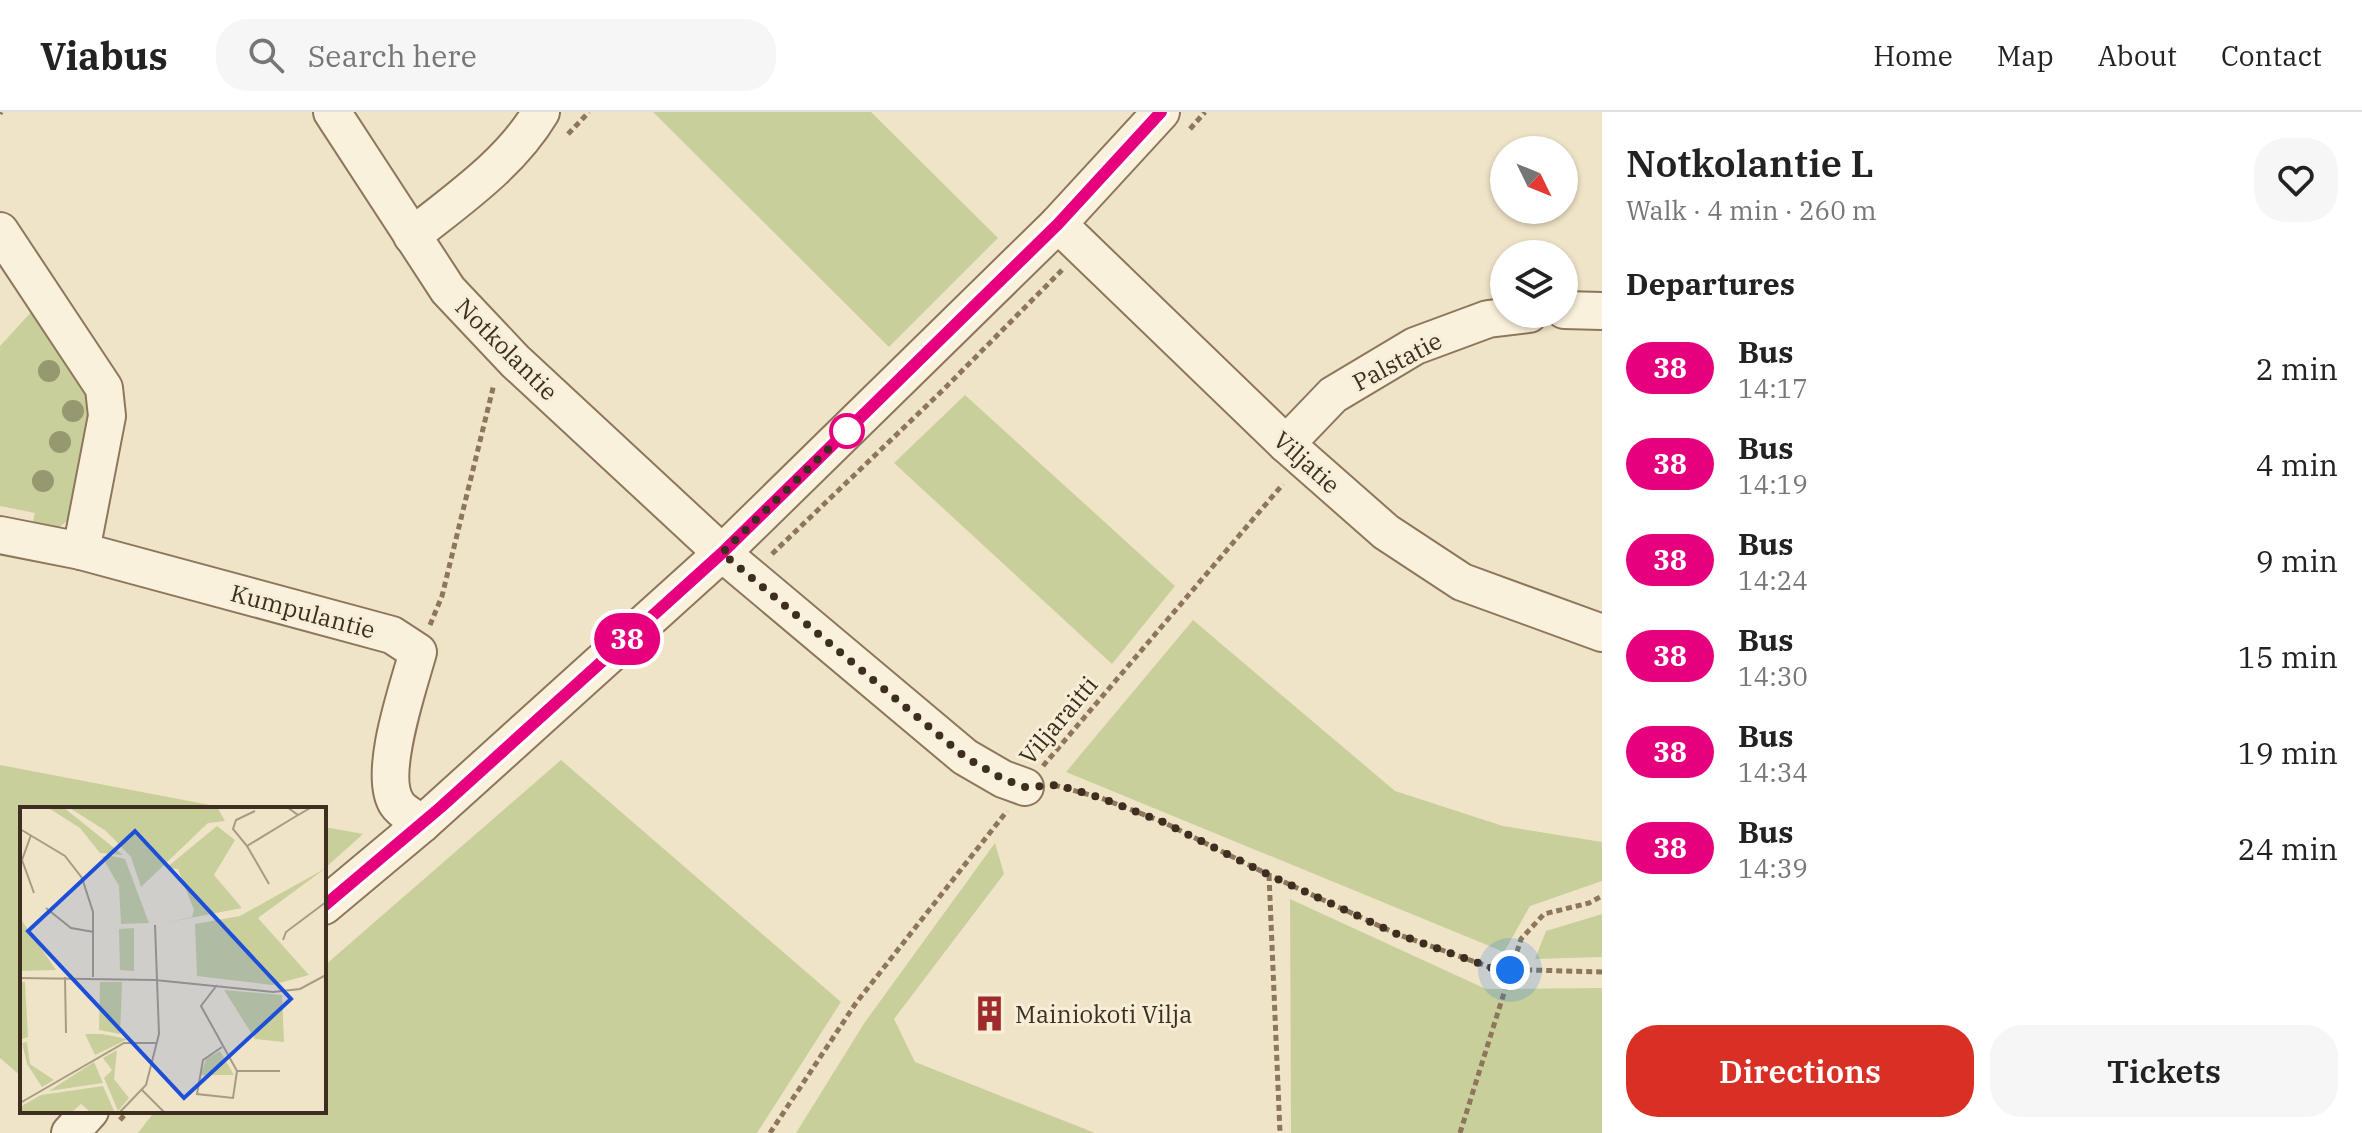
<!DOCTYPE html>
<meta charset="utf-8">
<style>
:root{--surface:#fff;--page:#f6f6f6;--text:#222;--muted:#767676;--line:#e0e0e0;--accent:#d93025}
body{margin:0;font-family:"IBM Plex Serif",serif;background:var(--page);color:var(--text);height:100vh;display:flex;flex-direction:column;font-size:30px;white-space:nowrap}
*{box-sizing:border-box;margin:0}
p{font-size:26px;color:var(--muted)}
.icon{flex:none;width:44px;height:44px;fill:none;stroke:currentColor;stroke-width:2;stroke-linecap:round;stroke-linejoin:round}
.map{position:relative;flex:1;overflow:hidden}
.side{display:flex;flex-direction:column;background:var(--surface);width:760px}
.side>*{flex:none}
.badge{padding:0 16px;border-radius:26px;font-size:28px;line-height:52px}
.needle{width:52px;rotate:133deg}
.tools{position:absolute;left:1490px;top:24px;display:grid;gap:16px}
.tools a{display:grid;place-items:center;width:88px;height:88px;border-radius:50%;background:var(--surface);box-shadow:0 2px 6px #0004;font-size:40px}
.you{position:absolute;width:40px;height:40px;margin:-20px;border:6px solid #fff;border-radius:50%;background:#1a73e8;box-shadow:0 0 0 12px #1a73e833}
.map>.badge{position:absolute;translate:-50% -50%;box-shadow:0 0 0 4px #fff}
h2{padding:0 24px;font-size:30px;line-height:72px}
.round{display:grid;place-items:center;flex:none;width:84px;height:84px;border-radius:32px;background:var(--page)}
.summary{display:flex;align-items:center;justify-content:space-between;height:136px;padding:0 24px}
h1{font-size:38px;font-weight:600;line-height:60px}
.cta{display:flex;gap:16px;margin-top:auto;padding:16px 24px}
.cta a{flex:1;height:92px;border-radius:32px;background:var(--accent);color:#fff;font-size:32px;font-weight:600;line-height:92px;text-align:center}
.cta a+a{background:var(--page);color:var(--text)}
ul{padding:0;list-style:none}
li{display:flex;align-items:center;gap:24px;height:96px;padding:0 24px}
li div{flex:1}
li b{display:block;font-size:30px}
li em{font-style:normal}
li .badge{min-width:88px;font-weight:700;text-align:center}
header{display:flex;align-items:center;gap:48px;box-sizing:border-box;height:112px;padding:0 40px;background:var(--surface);border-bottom:2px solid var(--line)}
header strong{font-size:38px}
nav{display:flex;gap:44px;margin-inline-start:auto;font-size:28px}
.search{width:560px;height:72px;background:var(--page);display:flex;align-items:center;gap:20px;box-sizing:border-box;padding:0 28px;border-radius:32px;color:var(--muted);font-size:30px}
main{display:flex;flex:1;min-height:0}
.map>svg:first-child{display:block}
</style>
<header>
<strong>Viabus</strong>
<div class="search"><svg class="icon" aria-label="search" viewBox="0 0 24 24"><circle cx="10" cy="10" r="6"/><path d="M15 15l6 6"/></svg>Search here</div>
<nav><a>Home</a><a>Map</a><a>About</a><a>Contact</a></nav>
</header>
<main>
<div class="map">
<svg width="1602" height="1021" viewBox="0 0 1602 1021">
<rect width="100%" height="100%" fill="#f0e4c8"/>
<g fill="#c9cf9b">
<polygon points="653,0 871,0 998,126 889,235"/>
<polygon points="34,197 80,259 95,298 67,409 51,422 31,419 35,401 0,394 0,234"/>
<polygon points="965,283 1175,474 1112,552 894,351"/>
<polygon points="1193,508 1395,679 1503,714 1602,730 1602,769 1530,794 1504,840 1066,660"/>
<polygon points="561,648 841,890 757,1021 138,1021 155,999 324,999 324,854"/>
<polygon points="0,653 231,697 22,697 22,965 0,946"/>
<polygon points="324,715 363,722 324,757"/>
<polygon points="995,731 1004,762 894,907 915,950 1095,1021 796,1021 865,910"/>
<polygon points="1290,787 1486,877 1602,876 1602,1021 1291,1021"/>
<polygon points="1602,802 1602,845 1535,847 1546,819"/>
</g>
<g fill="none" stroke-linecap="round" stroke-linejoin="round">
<defs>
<g id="minor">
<polyline points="332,0 448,178 515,249 722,441 965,645 1003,667 1025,675"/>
<polyline points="1058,112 1286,332 1386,420 1462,470 1602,521"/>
<polyline points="0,119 104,276 107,304 81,439"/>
<path d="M 412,124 C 458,87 510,52 541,0"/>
<polyline points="1564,198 1602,199"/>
<polyline points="1286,332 1333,283 1415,234 1488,207 1529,202"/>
<path d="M 0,423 L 81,439 L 392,523 L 418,540 C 409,573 377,663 397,692 C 402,700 415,706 422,712"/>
<polyline points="324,794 422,712 722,441 1058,112 1161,0"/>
<polyline points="70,1021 90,999"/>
</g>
</defs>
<use href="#minor" stroke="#8d765c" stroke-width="40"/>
<g stroke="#8d765c" stroke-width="5" stroke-dasharray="6 4" stroke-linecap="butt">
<polyline points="0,2 1,0"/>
<polyline points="1190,17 1205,0"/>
<polyline points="568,22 589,0"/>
<polyline points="772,442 943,278 1062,158"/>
<polyline points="430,513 442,484 494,272"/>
<polyline points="1043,654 1283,372"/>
<polyline points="1054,673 1101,686 1163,710 1269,763 1397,822 1495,857 1602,860"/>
<polyline points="1269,763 1280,1021"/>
<polyline points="120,1008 128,999"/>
<polyline points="770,1021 856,891 1007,699"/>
<polyline points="1460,1021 1521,827 1544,802 1589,791 1602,784"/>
</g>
<use href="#minor" stroke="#faf1dc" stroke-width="36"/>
</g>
<g fill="#96986f">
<circle cx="49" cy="259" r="11"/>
<circle cx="73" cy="299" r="11"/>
<circle cx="60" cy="330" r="11"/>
<circle cx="43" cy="369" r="11"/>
</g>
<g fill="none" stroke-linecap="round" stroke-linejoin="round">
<defs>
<polyline id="line" points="324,794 441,695 722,441 1058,112 1161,0"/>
</defs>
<use href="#line" stroke="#fff" stroke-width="18"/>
<use href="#line" stroke="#e6007e" stroke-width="12"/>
<polyline stroke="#3d2e20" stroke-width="8" stroke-dasharray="0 14.4" points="847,319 858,308 722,441 965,645 1003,667 1025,675 1058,673 1101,686 1163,710 1269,763 1397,822 1495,857 1510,858"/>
</g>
<defs>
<symbol id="building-bare" viewBox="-9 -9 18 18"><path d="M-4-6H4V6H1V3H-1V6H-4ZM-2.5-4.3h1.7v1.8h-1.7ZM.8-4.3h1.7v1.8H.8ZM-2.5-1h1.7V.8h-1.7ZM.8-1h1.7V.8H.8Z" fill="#9e2a2b" stroke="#f7eed8" stroke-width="2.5" paint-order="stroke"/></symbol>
</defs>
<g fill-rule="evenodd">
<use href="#building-bare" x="964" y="876" width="51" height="51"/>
</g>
<circle fill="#fff" stroke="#e6007e" stroke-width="4" cx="847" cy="319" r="16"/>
<g text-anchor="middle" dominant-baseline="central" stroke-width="6" stroke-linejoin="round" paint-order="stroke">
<g font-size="24" fill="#3d2e20" stroke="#f7eed8">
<text transform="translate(507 237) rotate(45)">Notkolantie</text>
<text transform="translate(1397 249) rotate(-28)">Palstatie</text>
<text transform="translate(1307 350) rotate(42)">Viljatie</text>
<text transform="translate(303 499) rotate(15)">Kumpulantie</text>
<text transform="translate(1058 608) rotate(-50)">Viljaraitti</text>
</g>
<g font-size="24" fill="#3d2e20" stroke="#f7eed8" text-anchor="start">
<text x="1015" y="902">Mainiokoti Vilja</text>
</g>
</g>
<g transform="translate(20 695)">
<rect width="306" height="306" fill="#f0e4c8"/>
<path d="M 27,0 L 43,0 L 103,48 L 80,46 L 60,21 ZM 48,0 L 197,0 L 205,14 L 188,16 L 121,80 L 111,50 L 86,24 ZM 197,19 L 215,33 L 194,68 L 222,101 L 144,116 L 172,110 L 174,103 L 158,62 L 146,61 ZM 87,48 L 105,52 L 129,116 L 101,117 L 99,79 L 82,50 ZM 306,61 L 238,111 L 289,168 L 252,178 L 177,169 L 175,117 L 220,109 ZM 0,111 L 36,163 L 0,164 ZM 114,121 L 114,164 L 100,163 L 99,122 ZM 0,175 L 5,175 L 8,230 L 2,232 ZM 80,175 L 102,175 L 100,227 L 79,223 ZM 204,183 L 262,188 L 264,235 L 235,232 ZM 65,227 L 82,227 L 108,232 L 75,248 ZM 7,235 L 10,257 L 34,273 L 22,280 L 7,257 L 2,236 ZM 97,243 L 94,272 L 109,291 L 98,304 L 84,271 L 92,263 L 83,251 ZM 200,244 L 214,268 L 181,268 L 186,252 ZM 74,255 L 83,276 L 29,284 ZM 83,279 L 95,306 L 71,306 L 61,297 L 51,306 L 0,306 L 0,300 L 21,288 Z" fill="#c9cf9b"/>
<path fill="none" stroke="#a89b85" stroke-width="2" d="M 267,0 L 278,8 L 292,0M 0,22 L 45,49 L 62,71 L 73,105 L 73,170M 11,28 L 2,53 L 14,86M 227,39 L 213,22 L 216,13 L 235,4M 249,77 L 227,39 L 278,8M 26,101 L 51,121 L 74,125M 263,133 L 266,125 L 306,95M 45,170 L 46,226M 0,171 L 135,173 L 253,185 L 280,182 L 306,168M 197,178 L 181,199 L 217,264 L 260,264M 202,240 L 183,253 L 177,287 L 213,291 L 217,264M 122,283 L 145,306M 0,296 L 104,236 L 137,236M 99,306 L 126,278 L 139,227 L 135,118"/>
<path fill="#1d4ed8" fill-opacity="0.15" stroke="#1d4ed8" stroke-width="4" d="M 115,24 L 271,192 L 164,291 L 8,124 Z"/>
<rect width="306" height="306" fill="none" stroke="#3d2e20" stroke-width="4"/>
</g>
</svg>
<div class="tools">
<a><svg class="needle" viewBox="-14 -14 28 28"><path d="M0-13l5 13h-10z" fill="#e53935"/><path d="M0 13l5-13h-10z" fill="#767676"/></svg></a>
<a><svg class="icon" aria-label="layers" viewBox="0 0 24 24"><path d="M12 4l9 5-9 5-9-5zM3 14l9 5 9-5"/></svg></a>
</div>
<div class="you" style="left:1510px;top:858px"></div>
<b class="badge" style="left:627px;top:527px;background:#e6007e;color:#fff">38</b>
</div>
<section class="side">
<div class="summary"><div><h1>Notkolantie L</h1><p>Walk · 4 min · 260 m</p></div><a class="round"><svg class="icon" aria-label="heart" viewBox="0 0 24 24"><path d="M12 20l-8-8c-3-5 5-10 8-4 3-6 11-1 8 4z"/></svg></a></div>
<h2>Departures</h2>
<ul>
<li><span class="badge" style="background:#e6007e;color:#fff">38</span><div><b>Bus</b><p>14:17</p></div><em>2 min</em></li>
<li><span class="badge" style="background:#e6007e;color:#fff">38</span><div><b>Bus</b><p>14:19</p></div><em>4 min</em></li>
<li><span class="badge" style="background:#e6007e;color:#fff">38</span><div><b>Bus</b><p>14:24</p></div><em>9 min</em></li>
<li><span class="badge" style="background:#e6007e;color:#fff">38</span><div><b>Bus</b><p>14:30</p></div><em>15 min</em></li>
<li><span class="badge" style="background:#e6007e;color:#fff">38</span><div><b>Bus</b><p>14:34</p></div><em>19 min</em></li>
<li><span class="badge" style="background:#e6007e;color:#fff">38</span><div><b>Bus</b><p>14:39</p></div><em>24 min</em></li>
</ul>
<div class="cta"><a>Directions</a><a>Tickets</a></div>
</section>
</main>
